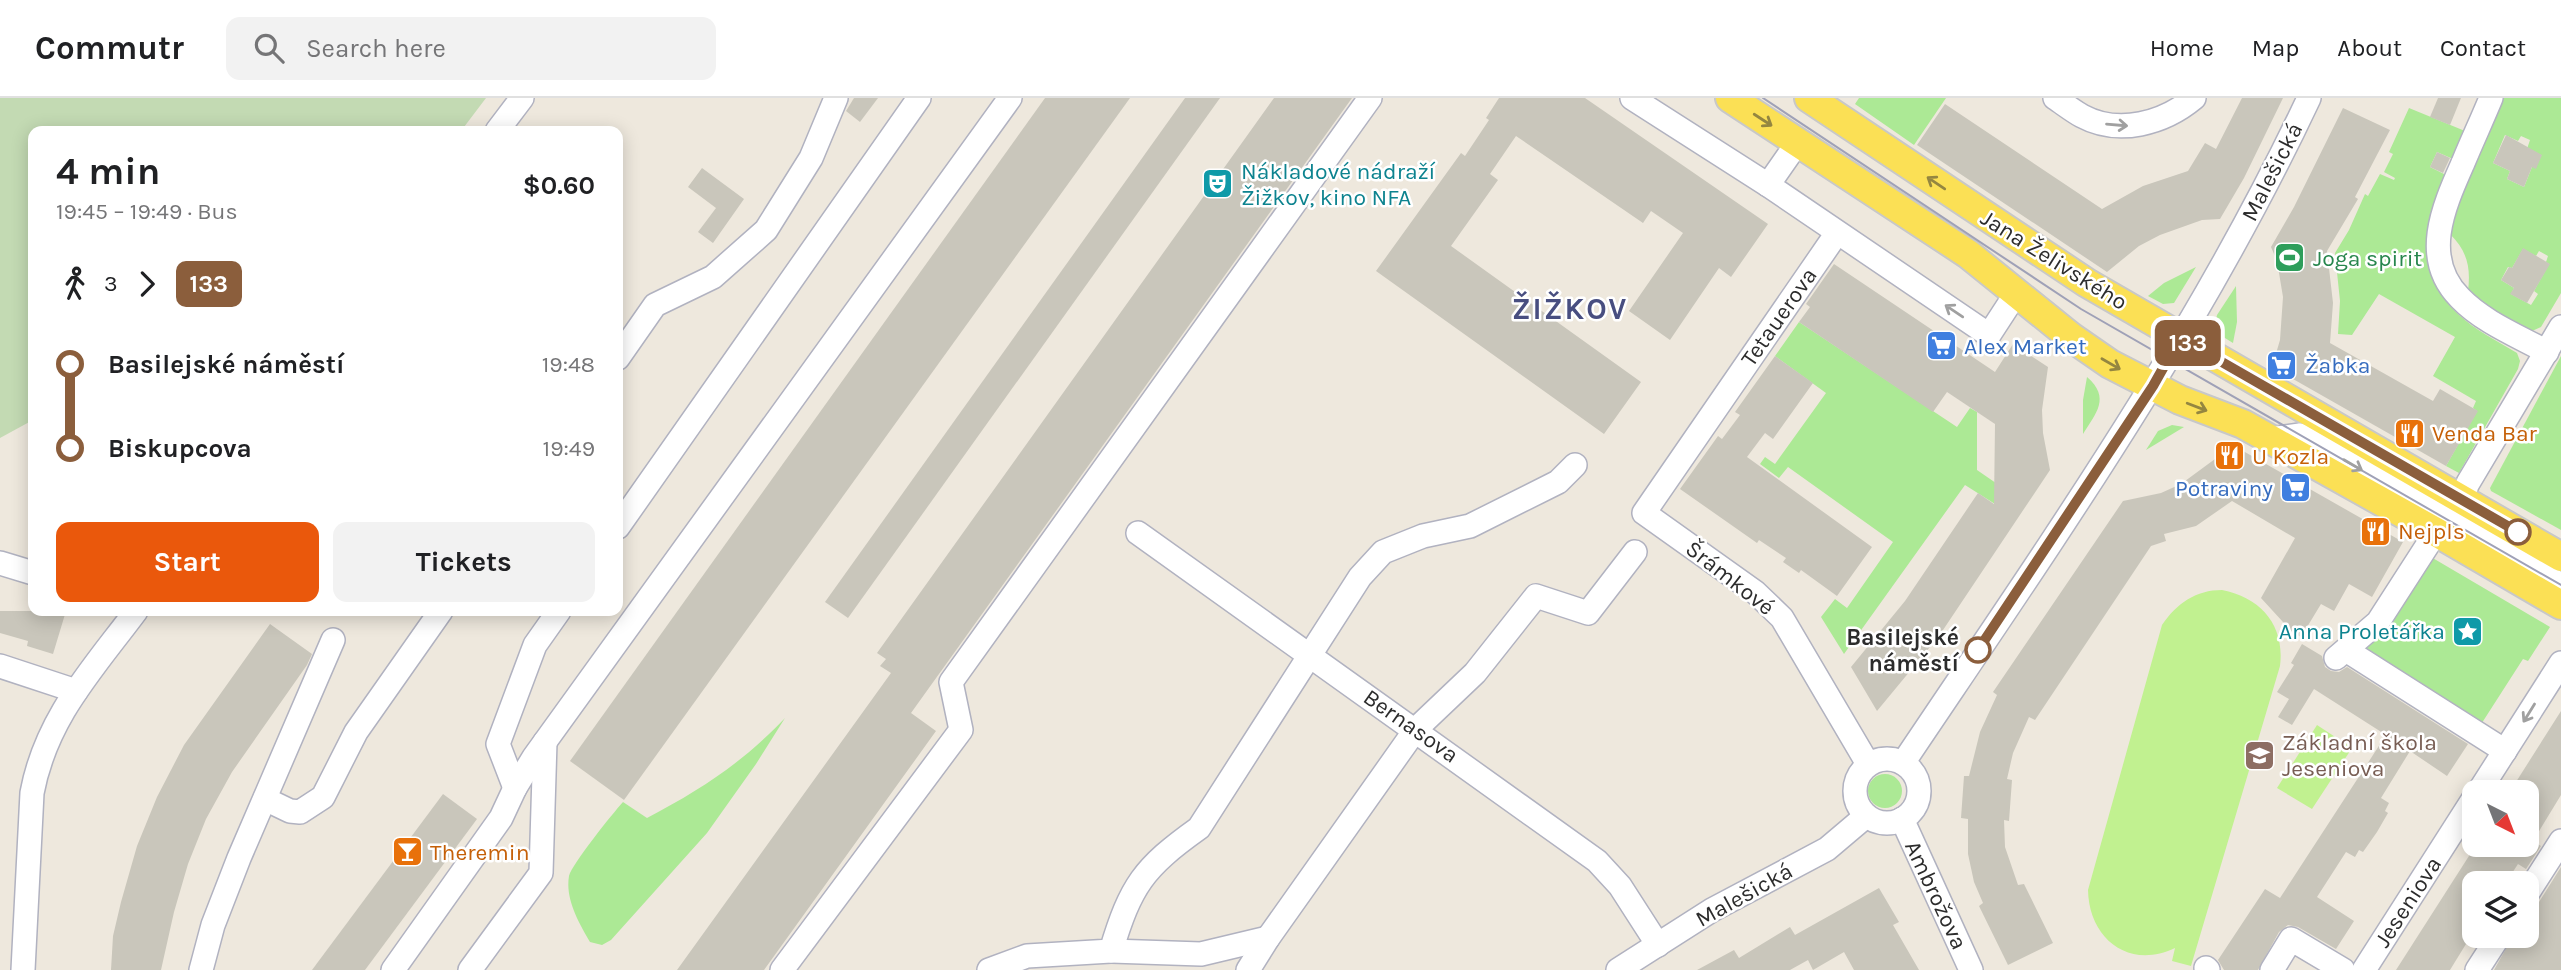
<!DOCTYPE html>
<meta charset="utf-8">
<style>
:root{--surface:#fff;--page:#f2f2f2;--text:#202124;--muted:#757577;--line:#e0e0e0;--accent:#ea580c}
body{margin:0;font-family:Karla,sans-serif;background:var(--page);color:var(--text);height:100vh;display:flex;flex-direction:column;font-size:26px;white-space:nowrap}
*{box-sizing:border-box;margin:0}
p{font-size:23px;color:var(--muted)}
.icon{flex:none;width:38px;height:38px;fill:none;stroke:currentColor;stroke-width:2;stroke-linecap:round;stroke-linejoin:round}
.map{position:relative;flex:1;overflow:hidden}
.panel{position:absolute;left:28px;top:28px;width:595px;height:490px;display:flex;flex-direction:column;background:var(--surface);border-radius:14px;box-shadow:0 4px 18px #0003}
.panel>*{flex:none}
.badge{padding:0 14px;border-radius:10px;font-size:24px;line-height:46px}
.needle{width:46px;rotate:138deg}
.tools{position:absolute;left:2462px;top:682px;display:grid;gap:14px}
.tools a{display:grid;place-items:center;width:77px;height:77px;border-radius:14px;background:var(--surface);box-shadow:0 4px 18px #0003;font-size:35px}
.map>.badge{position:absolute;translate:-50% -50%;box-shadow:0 0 0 4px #fff}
.legs{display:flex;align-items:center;gap:10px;height:77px;padding:0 28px;font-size:23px}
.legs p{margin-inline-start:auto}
.head{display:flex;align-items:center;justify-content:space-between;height:119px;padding:0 28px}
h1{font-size:38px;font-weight:700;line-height:52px}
.action{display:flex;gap:14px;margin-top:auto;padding:14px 28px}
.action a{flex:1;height:80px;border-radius:14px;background:var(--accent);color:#fff;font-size:28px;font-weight:700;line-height:80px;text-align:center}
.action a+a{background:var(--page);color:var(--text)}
ul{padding:0 28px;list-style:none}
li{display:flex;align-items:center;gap:24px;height:84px;font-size:26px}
li i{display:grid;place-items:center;width:10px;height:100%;margin:0 9px;background:currentColor}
li i::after{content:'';width:18px;height:18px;margin:-9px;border:5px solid;border-radius:50%;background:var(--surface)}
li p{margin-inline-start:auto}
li:first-child i{background:linear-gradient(#0000 50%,currentColor 0)}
li:last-child i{background:linear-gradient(currentColor 50%,#0000 0)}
header{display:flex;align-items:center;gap:42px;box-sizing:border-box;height:98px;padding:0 35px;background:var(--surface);border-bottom:2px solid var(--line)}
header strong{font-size:33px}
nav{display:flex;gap:38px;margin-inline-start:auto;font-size:24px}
.search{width:490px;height:63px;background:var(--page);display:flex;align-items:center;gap:18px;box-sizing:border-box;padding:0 24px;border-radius:14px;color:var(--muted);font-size:26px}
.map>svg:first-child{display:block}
</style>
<header>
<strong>Commutr</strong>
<div class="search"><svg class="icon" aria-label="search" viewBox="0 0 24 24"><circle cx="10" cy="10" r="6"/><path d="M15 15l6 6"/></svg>Search here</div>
<nav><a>Home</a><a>Map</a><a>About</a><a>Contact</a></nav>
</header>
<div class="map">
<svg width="2561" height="872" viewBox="0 0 2561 872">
<rect width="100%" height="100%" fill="#eee8dd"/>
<g fill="#ace995" fill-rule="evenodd">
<polygon points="1859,0 1946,0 1914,47 1855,6"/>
<path d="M 2504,0 L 2561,0 L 2561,195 L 2541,229 L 2532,233 L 2483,207 L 2468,193 C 2471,169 2467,153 2450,136 L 2454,115 ZM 2505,37 L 2518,43 L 2521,38 L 2530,42 L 2527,51 L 2532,69 L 2524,89 L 2507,81 L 2510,73 L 2493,65 ZM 2523,151 L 2536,158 L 2539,153 L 2548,158 L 2546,164 L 2549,166 L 2534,193 L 2538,196 L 2531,207 L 2511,196 L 2514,190 L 2501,182 L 2508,169 L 2512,170 Z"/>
<path d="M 2409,10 L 2465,33 L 2453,61 L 2437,54 L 2430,69 L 2446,77 C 2424,125 2414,175 2458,216 C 2475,232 2497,243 2517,255 L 2520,263 L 2518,271 L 2459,375 L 2446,368 L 2477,313 L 2473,310 L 2476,303 L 2433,278 L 2455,239 L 2379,196 L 2352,237 L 2338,236 L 2340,203 L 2335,155 L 2349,132 L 2365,96 L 2368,98 L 2380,76 L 2394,82 L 2395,80 L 2384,74 L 2393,56 L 2389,54 Z"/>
<polygon points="2196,169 2174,205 2163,206 2148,198 2164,185"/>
<polygon points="2236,188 2237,224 2233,245 2217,235 2214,229 2217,217"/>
<polygon points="1799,224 1957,329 1970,310 1977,314 1977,372 2006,392 1995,406 1965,387 1844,556 1821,519 1835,501 1847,510 1893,444 1788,369 1779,380 1760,366 1765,359 1775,366 1826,295 1775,258"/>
<polygon points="2561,258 2561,432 2491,393 2490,390"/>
<path d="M 2087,279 C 2111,300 2096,315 2083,336 L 2083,302 Z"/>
<polygon points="2172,327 2184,329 2146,352 2158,333"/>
<polygon points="2431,459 2550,529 2528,563 2523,561 2478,631 2354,552 2387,532"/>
<path d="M 785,620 L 756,666 L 707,735 L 611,842 L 602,847 L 590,844 C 579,825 565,801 569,778 C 572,766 613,715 623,704 L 647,720 C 702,691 742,665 785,620 Z"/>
<circle cx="1885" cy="693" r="17"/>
</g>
<polygon fill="#c3dab3" points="0,0 486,0 461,33 33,33 33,322 0,340"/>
<g fill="#c1f190">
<path d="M 2222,492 C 2262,500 2285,528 2280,568 L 2191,868 L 2172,863 L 2175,850 C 2129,872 2089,841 2088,792 L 2162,527 C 2177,505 2196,492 2222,492 Z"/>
<polygon points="2317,627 2352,650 2312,711 2277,690"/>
</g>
<g fill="#c9c6bb">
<polygon points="854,0 878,0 860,24 846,13"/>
<polygon points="1045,0 1130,0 624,702 570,663"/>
<polygon points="1185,0 1220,0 848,520 825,504"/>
<polygon points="1274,0 1352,0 911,615 936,633 764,872 677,872 891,575 880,568 886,561 877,555"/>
<polygon points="1499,0 1585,0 1768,126 1731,179 1719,170 1670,242 1629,213 1683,135 1651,113 1643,125 1516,38 1490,76 1498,82 1451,148 1641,284 1604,336 1376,173 1461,55 1465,58 1489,22 1486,20"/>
<polygon points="2242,0 2283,0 2244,80 2220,121 2202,122 2160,137 2139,148 2107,174 1917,47 1945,6 2102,111 2143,88 2188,73 2205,45 2216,51"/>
<polygon points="2438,0 2461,0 2450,27 2430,19"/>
<polygon points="2343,10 2390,32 2355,99 2358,101 2327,153 2333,205 2330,245 2433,303 2440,291 2478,313 2446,368 2272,269 2280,242 2283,199 2277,163 2271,149 2294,109"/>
<polygon points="2506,37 2542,57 2536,71 2532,69 2524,89 2507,81 2510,73 2493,65"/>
<polygon points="2437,54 2450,60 2443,75 2430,69"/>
<polygon points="702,70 744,101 713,145 698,134 716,110 688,89"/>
<polygon points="2523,150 2550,166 2527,205 2510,196 2514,190 2501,182 2509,169 2512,170"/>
<polygon points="1834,166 1995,274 2013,246 2048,269 2042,312 2043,335 2050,372 1939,538 1877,613 1851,569 1905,503 1978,395 1994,406 1995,326 1947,294 1933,314 1799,224 1810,209 1806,206"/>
<polygon points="1775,258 1813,285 1773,341 1765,335 1747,359 1872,449 1837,498 1801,472 1799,475 1783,464 1786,460 1759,442 1757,445 1680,391 1718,338 1722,341 1740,317 1735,314"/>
<polygon points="2229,345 2403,444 2372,499 2349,486 2334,513 2321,506 2301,539 2292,534 2261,500 2295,440 2232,403 2196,428 2164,436 2166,443 2151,448 2035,622 2029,619 2013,655 2007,681 2012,682 2009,723 2004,722 2005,749 2018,787 2024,786 2053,845 2008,867 1979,808 1983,805 1974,784 1968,756 1968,721 1961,720 1964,678 1969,678 1980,634 1997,597 1993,594 2123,403 2161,395 2181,386 2215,361"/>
<polygon points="0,513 66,513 53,556 27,548 28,543 0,535"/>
<polygon points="270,526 312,556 307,567 232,674 206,721 188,766 174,814 161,872 111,872 113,838 121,804 137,748 157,699 184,647"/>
<polygon points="2302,546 2322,558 2325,569 2331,573 2339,574 2347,569 2468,646 2447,678 2410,653 2381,700 2389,705 2385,713 2388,715 2377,734 2363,754 2359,752 2355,759 2346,754 2317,799 2354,823 2336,851 2298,829 2288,827 2279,834 2258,872 2224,872 2218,862 2265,791 2280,800 2386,637 2314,591 2292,627 2278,619 2289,601 2277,594 2294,567 2291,565"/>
<polygon points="2561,613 2561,697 2533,743 2541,748 2526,771 2518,766 2505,786 2474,786 2474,833 2450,872 2396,872 2476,747 2527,747 2527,695 2509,695"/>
<polygon points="443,696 477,721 365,872 312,872"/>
<polygon points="2561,769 2561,872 2494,872 2513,838 2527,838 2527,816 2539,804"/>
<polygon points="1879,790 1899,824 1893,827 1919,872 1854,872 1844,854 1813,872 1808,862 1790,872 1697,872 1734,852 1739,860 1790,829 1795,837"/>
</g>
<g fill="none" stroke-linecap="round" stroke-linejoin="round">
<defs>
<g id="minor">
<polyline points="1632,0 1768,87 1989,237 2017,194"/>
<path d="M 2055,0 C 2064,6 2073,13 2082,18 C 2119,38 2164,25 2194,0"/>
<path d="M 2491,0 C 2482,22 2472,43 2463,65 C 2444,108 2420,160 2460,200 C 2483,224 2518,238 2547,254"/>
<polyline points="497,33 522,0"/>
<polyline points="1768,87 1798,44"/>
<polyline points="1837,135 1644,415 1755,494 1782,520 1868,666"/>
<polyline points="618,260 655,207 713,179 766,132 811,60 836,0"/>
<polyline points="2269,341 2300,337 2561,487"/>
<polyline points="2461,401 2468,385 2561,229"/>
<polyline points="618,429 919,0"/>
<polyline points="1138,435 1597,763 1620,788 1658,847"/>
<polyline points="0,465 33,475"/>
<polyline points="2346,552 2505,653"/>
<polyline points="2336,560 2378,524 2436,434"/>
<polyline points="0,568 76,593"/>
<circle cx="1887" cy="693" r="32"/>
<path d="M 1903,665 C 2048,449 2198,236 2309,0"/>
<polyline points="515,690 498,646 535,547 559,513"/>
<polyline points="2478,695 2561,565"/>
<polyline points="265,701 290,713 300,714 323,699 356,634 441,513"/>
<polyline points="1902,721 1971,872"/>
<polyline points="2527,796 2561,743"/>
<polyline points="1111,853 1201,856 1268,840"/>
<polyline points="2206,870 2208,872"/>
<path d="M 23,872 L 32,695 C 46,620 92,572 136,513"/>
<polyline points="201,872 213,827 239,760 333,542"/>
<polyline points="393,872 501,720 515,690 534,659 1010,0"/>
<polyline points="470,872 541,775 545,644"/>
<polyline points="782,872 961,632 951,584 1370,0"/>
<path d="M 989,872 L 1027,858 L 1111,853 C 1131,787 1143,770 1199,730 L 1360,479 L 1383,454 L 1423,438 L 1470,428 L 1558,384 L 1575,367"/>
<polyline points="1248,872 1268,840 1416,631 1475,575 1536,498 1588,515 1635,454"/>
<polyline points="1618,872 1712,812 1827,751 1866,718"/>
<polyline points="2272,872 2291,841 2343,872"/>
<polyline points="2364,872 2474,700"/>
<polyline points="2477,872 2499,838"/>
</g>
<g id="major">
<polyline points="1730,0 1968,156 2071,239 2110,266 2180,302 2243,326 2436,434 2561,507"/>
<polyline points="1809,0 2087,185 2561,459"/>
</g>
</defs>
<use href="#minor" stroke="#b1b2c0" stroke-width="26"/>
<use href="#major" stroke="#c8c8c8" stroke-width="32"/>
<use href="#minor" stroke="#fff" stroke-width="23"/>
<use href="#major" stroke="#fbe055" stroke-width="28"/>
<polyline stroke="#9fa1b7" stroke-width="2" points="1763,0 2081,211 2561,487"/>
</g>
<defs><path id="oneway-shaft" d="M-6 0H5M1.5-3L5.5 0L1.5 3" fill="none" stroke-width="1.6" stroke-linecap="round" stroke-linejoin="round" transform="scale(1.75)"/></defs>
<g stroke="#948640">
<use href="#oneway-shaft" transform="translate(1763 22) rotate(33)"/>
<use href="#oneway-shaft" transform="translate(1936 85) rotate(-146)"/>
<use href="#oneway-shaft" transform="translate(2111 266) rotate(30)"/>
<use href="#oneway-shaft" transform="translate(2197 309) rotate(21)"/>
</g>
<g stroke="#a0a0a0">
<use href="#oneway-shaft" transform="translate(2117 27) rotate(5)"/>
<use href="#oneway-shaft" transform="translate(1954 213) rotate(-146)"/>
<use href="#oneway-shaft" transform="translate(2353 367) rotate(30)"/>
<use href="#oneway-shaft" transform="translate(2529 615) rotate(122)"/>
</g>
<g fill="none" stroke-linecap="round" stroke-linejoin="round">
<defs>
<polyline id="line-1" points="1978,552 2153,288 2180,240 2518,434"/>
</defs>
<use href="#line-1" stroke="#fff" stroke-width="16"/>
<use href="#line-1" stroke="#8b5e3c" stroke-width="10"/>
</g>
<defs>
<symbol id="theatre-square" viewBox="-11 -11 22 22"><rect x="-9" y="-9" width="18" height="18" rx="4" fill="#0f9aa8" stroke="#fff"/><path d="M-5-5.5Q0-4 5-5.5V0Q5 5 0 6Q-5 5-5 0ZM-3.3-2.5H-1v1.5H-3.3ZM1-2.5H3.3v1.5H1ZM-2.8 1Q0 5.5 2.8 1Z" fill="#fff"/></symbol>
<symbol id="stadium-square" viewBox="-11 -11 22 22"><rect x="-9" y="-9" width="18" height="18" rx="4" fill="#2e9e5b" stroke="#fff"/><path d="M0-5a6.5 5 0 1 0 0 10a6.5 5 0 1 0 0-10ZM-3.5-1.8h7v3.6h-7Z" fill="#fff"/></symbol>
<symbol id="supermarket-square" viewBox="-11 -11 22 22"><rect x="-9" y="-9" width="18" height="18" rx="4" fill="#3f7fe0" stroke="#fff"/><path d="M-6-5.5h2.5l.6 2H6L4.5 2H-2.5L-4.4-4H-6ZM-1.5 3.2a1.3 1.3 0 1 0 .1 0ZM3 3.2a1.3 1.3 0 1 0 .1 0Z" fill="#fff"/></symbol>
<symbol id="restaurant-square" viewBox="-11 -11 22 22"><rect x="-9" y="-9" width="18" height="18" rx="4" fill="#e8710a" stroke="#fff"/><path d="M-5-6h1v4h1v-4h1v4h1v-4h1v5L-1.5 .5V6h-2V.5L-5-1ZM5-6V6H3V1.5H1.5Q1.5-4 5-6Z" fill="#fff"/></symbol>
<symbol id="sight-square" viewBox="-11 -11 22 22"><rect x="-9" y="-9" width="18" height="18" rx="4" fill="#0f9aa8" stroke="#fff"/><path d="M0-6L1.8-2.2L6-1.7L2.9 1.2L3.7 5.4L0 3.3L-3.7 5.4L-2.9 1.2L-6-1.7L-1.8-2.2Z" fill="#fff"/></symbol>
<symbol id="school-square" viewBox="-11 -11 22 22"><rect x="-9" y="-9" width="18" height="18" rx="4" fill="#8d6e63" stroke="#fff"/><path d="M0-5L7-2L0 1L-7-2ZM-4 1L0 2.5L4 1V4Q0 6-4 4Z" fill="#fff"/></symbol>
<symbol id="bar-square" viewBox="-11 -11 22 22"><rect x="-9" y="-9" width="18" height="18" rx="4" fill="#e8710a" stroke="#fff"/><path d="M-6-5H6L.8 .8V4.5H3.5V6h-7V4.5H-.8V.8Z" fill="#fff"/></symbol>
</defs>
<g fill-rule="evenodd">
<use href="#theatre-square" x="1200" y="68" width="35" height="35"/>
<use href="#stadium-square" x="2272" y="142" width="35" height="35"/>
<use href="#supermarket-square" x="1924" y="230" width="35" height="35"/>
<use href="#supermarket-square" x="2264" y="250" width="35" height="35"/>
<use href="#restaurant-square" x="2392" y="318" width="35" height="35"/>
<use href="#restaurant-square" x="2212" y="340" width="35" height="35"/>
<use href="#supermarket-square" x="2278" y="372" width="35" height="35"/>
<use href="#restaurant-square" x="2358" y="416" width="35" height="35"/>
<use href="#sight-square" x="2450" y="516" width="35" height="35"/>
<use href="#school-square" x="2242" y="640" width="35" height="35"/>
<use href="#bar-square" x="390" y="736" width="35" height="35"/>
</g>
<g fill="#fff" stroke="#8b5e3c" stroke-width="3.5">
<circle cx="2518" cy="434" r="12"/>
<circle cx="1978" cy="552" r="12"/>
</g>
<g text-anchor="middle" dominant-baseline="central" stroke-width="5" stroke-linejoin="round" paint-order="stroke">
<g font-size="23" fill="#0d838f" stroke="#fff" text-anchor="start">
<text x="1241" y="73">Nákladové nádraží<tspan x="1241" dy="26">Žižkov, kino NFA</tspan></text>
<text x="2445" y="533" text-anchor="end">Anna Proletářka</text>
</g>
<g font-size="23" fill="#2c2c2c" stroke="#fff">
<text transform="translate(2272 74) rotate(-63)">Malešická</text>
<text transform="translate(2054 162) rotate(32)">Jana Želivského</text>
<text transform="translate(1779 219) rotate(-55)">Tetauerova</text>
<text transform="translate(1730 480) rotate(38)">Šrámkové</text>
<text transform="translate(1411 628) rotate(35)">Bernasova</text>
<text transform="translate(1744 797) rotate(-29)">Malešická</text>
<text transform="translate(1936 797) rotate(65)">Ambrožova</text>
<text transform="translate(2408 804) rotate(-57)">Jeseniova</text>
</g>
<g font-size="23" fill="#27864d" stroke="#fff" text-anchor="start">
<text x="2313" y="160">Joga spirit</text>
</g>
<g font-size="23" fill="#366cbe" stroke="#fff" text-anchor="start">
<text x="1964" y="248">Alex Market</text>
<text x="2305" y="267">Žabka</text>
<text x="2273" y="390" text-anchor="end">Potraviny</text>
</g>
<g font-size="23" fill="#c56008" stroke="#fff" text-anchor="start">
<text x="2432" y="335">Venda Bar</text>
<text x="2252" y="358">U Kozla</text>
<text x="2398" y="433">Nejpls</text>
<text x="430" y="754">Theremin</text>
</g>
<g font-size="23" font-weight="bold" fill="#2c2c2c" stroke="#fff" text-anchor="end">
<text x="1959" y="539">Basilejské<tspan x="1959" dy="26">náměstí</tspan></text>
</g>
<g font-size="23" fill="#785e54" stroke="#fff" text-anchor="start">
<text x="2282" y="644">Základní škola<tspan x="2282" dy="26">Jeseniova</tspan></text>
</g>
<g font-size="30" font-weight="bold" letter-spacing="2" fill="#484e80" stroke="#fff">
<text x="1570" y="211">ŽIŽKOV</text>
</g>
</g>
</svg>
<div class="tools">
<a><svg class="needle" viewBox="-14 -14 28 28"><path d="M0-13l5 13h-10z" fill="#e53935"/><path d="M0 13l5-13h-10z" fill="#757577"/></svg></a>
<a><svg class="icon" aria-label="layers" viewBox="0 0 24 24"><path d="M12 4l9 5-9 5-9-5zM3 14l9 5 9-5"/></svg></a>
</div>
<b class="badge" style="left:2188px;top:245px;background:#8b5e3c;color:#fff">133</b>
<section class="panel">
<div class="head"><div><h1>4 min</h1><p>19:45 – 19:49 · Bus</p></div><b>$0.60</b></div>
<div class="legs"><svg class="icon" aria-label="walk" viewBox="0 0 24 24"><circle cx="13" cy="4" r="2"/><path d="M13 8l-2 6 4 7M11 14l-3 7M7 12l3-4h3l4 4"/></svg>3<svg class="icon" aria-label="forward" viewBox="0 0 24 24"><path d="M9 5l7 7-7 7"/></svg><b class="badge" style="background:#8b5e3c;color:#fff">133</b></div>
<ul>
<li><i style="color:#8b5e3c"></i><b>Basilejské náměstí</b><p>19:48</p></li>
<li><i style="color:#8b5e3c"></i><b>Biskupcova</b><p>19:49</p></li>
</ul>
<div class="action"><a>Start</a><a>Tickets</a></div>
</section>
</div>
